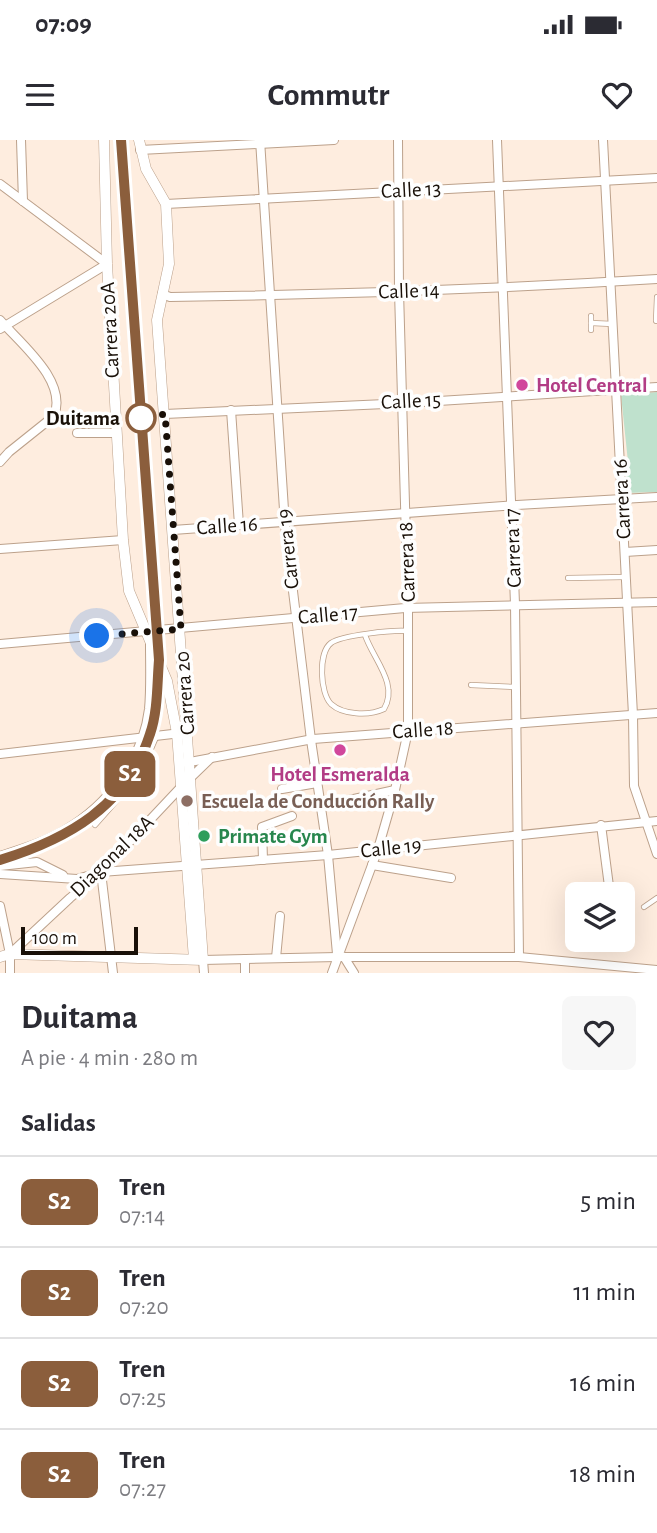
<!DOCTYPE html>
<html lang="es">
<meta charset="utf-8">
<style>
:root{--surface:#fff;--page:#f7f7f7;--text:#2b2b33;--muted:#7c7c81;--line:#e1e1e2}
body{margin:0;font-family:"Alegreya Sans",sans-serif;background:var(--page);color:var(--text);height:100vh;display:flex;flex-direction:column;font-size:26px;white-space:nowrap}
*{box-sizing:border-box;margin:0}
p{font-size:23px;color:var(--muted)}
.icon{flex:none;width:38px;height:38px;fill:none;stroke:currentColor;stroke-width:2;stroke-linecap:round;stroke-linejoin:round}
.map{position:relative;height:833px;overflow:hidden}
.details{display:flex;flex-direction:column;background:var(--surface);flex:1}
.details>*{flex:none}
.badge{padding:0 14px;border-radius:10px;font-size:24px;line-height:46px}
.controls{position:absolute;left:565px;top:742px;display:grid;gap:14px}
.controls a{display:grid;place-items:center;width:70px;height:70px;border-radius:10px;background:var(--surface);box-shadow:0 7px 28px #0002;font-size:35px}
.scale{position:absolute;left:21px;bottom:18px;width:117px;box-sizing:border-box;padding-left:7px;border:4px solid #191008;border-top:0;font-size:19px;line-height:24px;white-space:nowrap;color:#191008;-webkit-text-stroke:5px #fefefe;paint-order:stroke}
.you{position:absolute;width:35px;height:35px;margin:-18px;border:5px solid #fff;border-radius:50%;background:#1a73e8;box-shadow:0 0 0 10px #1a73e833}
.map>.badge{position:absolute;translate:-50% -50%;box-shadow:0 0 0 4px #fff}
h2{padding:0 21px;font-size:26px;line-height:63px}
.round{display:grid;place-items:center;flex:none;width:74px;height:74px;border-radius:10px;background:var(--page)}
.summary{display:flex;align-items:center;justify-content:space-between;height:119px;padding:0 21px}
h1{font-size:33px;font-weight:700;line-height:52px}
ul{padding:0;list-style:none}
li{display:flex;align-items:center;gap:21px;height:91px;padding:0 21px;border-top:2px solid var(--line)}
li div{flex:1}
li b{display:block;font-size:26px}
li em{font-style:normal}
li .badge{min-width:77px;font-weight:700;text-align:center}
.status{display:flex;justify-content:space-between;align-items:center;height:49px;padding:0 35px;background:var(--surface);direction:ltr}
.status svg{height:19px;fill:currentColor}
header{display:flex;justify-content:space-between;align-items:center;height:91px;padding:0 21px;background:var(--surface);font-size:32px;font-weight:700}
.map>svg:first-child{display:block}
</style>
<div class="status"><b>07:09</b><svg viewBox="0 0 49 12"><path d="M0 12V9h3v3zM5 12V6h3v6zM10 12V3h3v9zM15 12V0h3v12zM26 1h20v11H26zM47 4h2v5h-2z"/></svg></div>
<header><svg class="icon" aria-label="menu" viewBox="0 0 24 24"><path d="M4 6h16M4 12h16M4 18h16"/></svg>Commutr<svg class="icon" aria-label="heart" viewBox="0 0 24 24"><path d="M12 20l-8-8c-3-5 5-10 8-4 3-6 11-1 8 4z"/></svg></header>
<div class="map">
<svg width="657" height="833" viewBox="0 0 657 833">
<rect width="100%" height="100%" fill="#feeddf"/>
<polygon fill="#bfe1cd" points="657,252 657,352 626,353 625,329 628,322 621,255"/>
<g fill="none" stroke-linecap="round" stroke-linejoin="round">
<defs>
<g id="service">
<polyline points="591,176 591,190"/>
<polyline points="656,181 657,157"/>
<polyline points="591,183 613,184"/>
<polyline points="568,438 625,437"/>
<path d="M 365,495 C 373,519 399,544 384,569 C 369,576 343,575 331,564 C 320,553 318,513 331,503 C 342,495 393,490 407,491"/>
<polyline points="471,545 516,547"/>
<path d="M 95,685 C 124,652 140,637 157,595"/>
<polyline points="644,767 657,758"/>
</g>
<g id="minor">
<polyline points="21,0 23,61"/>
<polyline points="260,0 285,385 311,600 328,715 337,814"/>
<polyline points="497,0 515,464 519,817"/>
<polyline points="603,0 633,575 634,646 657,714"/>
<polyline points="140,10 334,0"/>
<polyline points="0,44 107,124 0,189"/>
<polyline points="166,64 657,38"/>
<path d="M 162,154 L 170,157 C 333,155 495,149 657,139"/>
<path d="M 0,180 C 21,204 68,241 54,276 L 9,312 L 0,322"/>
<polyline points="231,270 239,385"/>
<polyline points="165,274 407,263 657,247"/>
<polyline points="77,293 116,293"/>
<polyline points="173,390 517,365 657,357"/>
<polyline points="0,409 123,400"/>
<polyline points="625,412 657,410"/>
<polyline points="0,504 405,468 657,462"/>
<polyline points="0,614 181,593"/>
<polyline points="190,622 313,599 657,573"/>
<polyline points="282,649 317,643"/>
<polyline points="331,664 395,650"/>
<polyline points="601,685 610,754"/>
<path d="M 0,716 C 22,709 45,702 65,690 C 108,665 143,619 149,569 C 151,548 150,525 150,504"/>
<polyline points="263,720 262,687 292,676"/>
<polyline points="372,725 451,738"/>
<polyline points="0,726 37,722 63,735"/>
<polyline points="101,732 113,833"/>
<polyline points="0,734 77,739 101,732 328,715 657,681"/>
<polyline points="0,766 10,814 10,833"/>
<polyline points="10,814 70,758 101,732 181,647 212,617"/>
<polyline points="344,817 354,833"/>
<polyline points="276,818 280,776"/>
<polyline points="204,833 203,820 337,817 519,817 657,830"/>
<polyline points="245,833 245,819"/>
<polyline points="332,833 378,709 395,650 408,591 408,470 399,151 398,0"/>
</g>
<g id="tertiary">
<polyline points="104,0 107,124 123,400 129,451 167,541 177,593 194,819"/>
<polyline points="0,817 10,814 203,820 157,180 169,124 166,64 146,29 139,0"/>
</g>
</defs>
<use href="#service" stroke="#bca18b" stroke-width="6"/>
<use href="#minor" stroke="#bca18b" stroke-width="10"/>
<use href="#tertiary" stroke="#bca18b" stroke-width="11"/>
<use href="#service" stroke="#fff" stroke-width="4.5"/>
<use href="#minor" stroke="#fff" stroke-width="8"/>
<use href="#tertiary" stroke="#fff" stroke-width="10"/>
<defs>
<path id="rail" d="M 0,720 C 67,699 127,666 150,594 C 158,571 157,544 159,520 L 122,0"/>
</defs>
<use href="#rail" stroke="#74675d" stroke-width="5"/>
<use href="#rail" stroke="#fefefe" stroke-width="2.5" stroke-dasharray="8" stroke-linecap="butt"/>
</g>
<g fill="none" stroke-linecap="round" stroke-linejoin="round">
<defs>
<path id="line" d="M 0,720 C 68,699 127,666 150,594 C 158,571 157,544 159,520 L 121,0"/>
</defs>
<use href="#line" stroke="#fff" stroke-width="16"/>
<use href="#line" stroke="#8b5e3c" stroke-width="10"/>
<polyline stroke="#191008" stroke-width="7" stroke-dasharray="0 12.6" points="97,496 181,489 165,274 141,278"/>
</g>
<g fill="#d1479c" stroke="#fefefe" stroke-width="2.5">
<circle cx="522" cy="245" r="7"/>
<circle cx="340" cy="610" r="7"/>
</g>
<circle fill="#fff" stroke="#8b5e3c" stroke-width="3.5" cx="141" cy="278" r="14"/>
<circle fill="#8d6e63" stroke="#fefefe" stroke-width="2.5" cx="187" cy="661" r="7"/>
<circle fill="#2e9e5b" stroke="#fefefe" stroke-width="2.5" cx="204" cy="696" r="7"/>
<g text-anchor="middle" dominant-baseline="central" stroke-width="7" stroke-linejoin="round" paint-order="stroke">
<g font-size="21" fill="#191008" stroke="#fefefe">
<text transform="translate(411 50) rotate(-3)">Calle 13</text>
<text transform="translate(409 151) rotate(-2)">Calle 14</text>
<text transform="translate(110 190) rotate(-93)">Carrera 20A</text>
<text transform="translate(411 261) rotate(-3)">Calle 15</text>
<text transform="translate(622 359) rotate(-93)">Carrera 16</text>
<text transform="translate(227 386) rotate(-4)">Calle 16</text>
<text transform="translate(513 408) rotate(-92)">Carrera 17</text>
<text transform="translate(288 409) rotate(-96)">Carrera 19</text>
<text transform="translate(407 422) rotate(-92)">Carrera 18</text>
<text transform="translate(328 475) rotate(-5)">Calle 17</text>
<text transform="translate(185 553) rotate(-94)">Carrera 20</text>
<text transform="translate(423 590) rotate(-4)">Calle 18</text>
<text transform="translate(391 708) rotate(-6)">Calle 19</text>
<text transform="translate(112 716) rotate(-44)">Diagonal 18A</text>
</g>
<g font-size="21" font-weight="bold" fill="#b23c85" stroke="#fefefe" text-anchor="start">
<text x="536" y="245">Hotel Central</text>
<text x="340" y="634" text-anchor="middle">Hotel Esmeralda</text>
</g>
<g font-size="21" font-weight="bold" fill="#191008" stroke="#fefefe" text-anchor="end">
<text x="120" y="278">Duitama</text>
</g>
<g font-size="21" font-weight="bold" fill="#785e54" stroke="#fefefe" text-anchor="start">
<text x="201" y="661">Escuela de Conducción Rally</text>
</g>
<g font-size="21" font-weight="bold" fill="#27864d" stroke="#fefefe" text-anchor="start">
<text x="218" y="696">Primate Gym</text>
</g>
</g>
</svg>
<div class="controls">
<a><svg class="icon" aria-label="layers" viewBox="0 0 24 24"><path d="M12 4l9 5-9 5-9-5zM3 14l9 5 9-5"/></svg></a>
</div>
<div class="scale">100 m</div>
<div class="you" style="left:97px;top:496px"></div>
<b class="badge" style="left:130px;top:634px;background:#8b5e3c;color:#fff">S2</b>
</div>
<section class="details">
<div class="summary"><div><h1>Duitama</h1><p>A pie · 4 min · 280 m</p></div><a class="round"><svg class="icon" aria-label="heart" viewBox="0 0 24 24"><path d="M12 20l-8-8c-3-5 5-10 8-4 3-6 11-1 8 4z"/></svg></a></div>
<h2>Salidas</h2>
<ul>
<li><span class="badge" style="background:#8b5e3c;color:#fff">S2</span><div><b>Tren</b><p>07:14</p></div><em>5 min</em></li>
<li><span class="badge" style="background:#8b5e3c;color:#fff">S2</span><div><b>Tren</b><p>07:20</p></div><em>11 min</em></li>
<li><span class="badge" style="background:#8b5e3c;color:#fff">S2</span><div><b>Tren</b><p>07:25</p></div><em>16 min</em></li>
<li><span class="badge" style="background:#8b5e3c;color:#fff">S2</span><div><b>Tren</b><p>07:27</p></div><em>18 min</em></li>
</ul>
</section>
